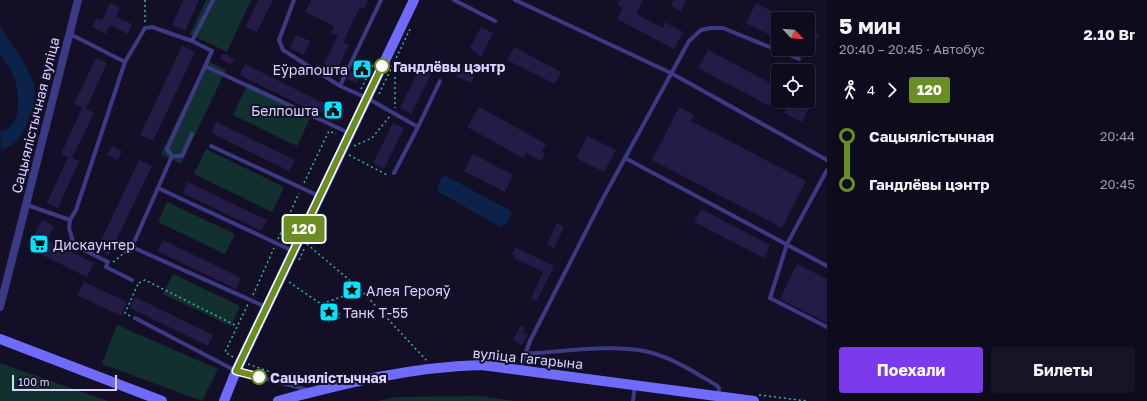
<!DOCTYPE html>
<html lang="ru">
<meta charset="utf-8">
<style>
:root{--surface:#0e0b1c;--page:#171425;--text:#f1f3f6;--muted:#9b9ba3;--line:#2e2b3b;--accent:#7c3aed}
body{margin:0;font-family:"Golos Text",sans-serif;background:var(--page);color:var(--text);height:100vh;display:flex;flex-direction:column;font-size:15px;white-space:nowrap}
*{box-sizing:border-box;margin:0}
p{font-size:13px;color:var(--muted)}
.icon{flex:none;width:22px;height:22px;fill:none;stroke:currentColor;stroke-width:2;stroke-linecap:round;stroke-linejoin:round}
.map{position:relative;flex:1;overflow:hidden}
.drawer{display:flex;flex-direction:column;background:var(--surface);width:320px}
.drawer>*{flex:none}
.badge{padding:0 8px;border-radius:3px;font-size:14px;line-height:26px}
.needle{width:26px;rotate:116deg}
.buttons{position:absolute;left:771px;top:12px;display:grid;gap:8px}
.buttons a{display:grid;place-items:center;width:44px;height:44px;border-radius:4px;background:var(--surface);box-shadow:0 2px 6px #0003,0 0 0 1px var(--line);font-size:20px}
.scale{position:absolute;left:12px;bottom:10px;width:105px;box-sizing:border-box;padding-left:4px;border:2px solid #d9d4ff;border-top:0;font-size:11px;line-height:14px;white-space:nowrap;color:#d9d4ff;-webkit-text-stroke:3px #130f26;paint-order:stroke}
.map>.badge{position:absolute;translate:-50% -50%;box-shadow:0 0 0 2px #fff}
.legs{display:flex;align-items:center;gap:6px;height:44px;padding:0 12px;font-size:13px}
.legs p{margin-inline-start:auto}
.head{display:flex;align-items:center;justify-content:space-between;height:68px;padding:0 12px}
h1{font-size:22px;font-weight:700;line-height:30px}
.action{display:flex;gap:8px;margin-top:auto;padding:8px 12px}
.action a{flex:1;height:46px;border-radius:4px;background:var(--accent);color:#fff;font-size:16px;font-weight:700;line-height:46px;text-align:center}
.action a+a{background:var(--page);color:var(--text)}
ul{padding:0 12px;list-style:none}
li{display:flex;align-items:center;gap:14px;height:48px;font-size:15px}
li i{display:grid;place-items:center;width:6px;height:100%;margin:0 5px;background:currentColor}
li i::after{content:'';width:10px;height:10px;margin:-5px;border:3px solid;border-radius:50%;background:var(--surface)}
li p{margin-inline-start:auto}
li:first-child i{background:linear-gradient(#0000 50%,currentColor 0)}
li:last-child i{background:linear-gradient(currentColor 50%,#0000 0)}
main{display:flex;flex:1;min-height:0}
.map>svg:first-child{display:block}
</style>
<main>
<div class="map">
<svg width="827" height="401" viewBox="0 0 827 401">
<rect width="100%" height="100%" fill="#130f26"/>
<g fill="#12302f">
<polygon points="206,0 251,0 227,52 190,34"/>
<polygon points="206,60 226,70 181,164 161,154"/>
<polygon points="248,83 312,114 297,146 233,115"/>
<polygon points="206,149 284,187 272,212 194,174"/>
<polygon points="167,202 235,234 225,254 158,222"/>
<polygon points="173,274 240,306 231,326 163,294"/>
<polygon points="117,325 218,369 202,401 102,364"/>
<polygon points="0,363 108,401 0,401"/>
<polygon points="480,396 515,401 378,401 397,397"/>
</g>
<g fill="#0c2248">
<path d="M 0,26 C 10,43 35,73 35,93 C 35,103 30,114 27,123 C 23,136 14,146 1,150 L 0,131 C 25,129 19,88 12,72 C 9,66 3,60 0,54 C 0,47 0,34 0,26 Z"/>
<path d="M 446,176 L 511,211 L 512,213 C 510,218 506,227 500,227 L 439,192 L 437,187 L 442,177 Z"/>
</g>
<g fill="#241b47">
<polygon points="183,0 199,0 185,31 172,25"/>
<polygon points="258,0 273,0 257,32 246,27"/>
<polygon points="311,0 368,0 364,9 360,7 343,42 349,45 337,70 324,64 338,36 331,33 334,26 305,12"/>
<polygon points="620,0 643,0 636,14 663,28 665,22 683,32 674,49 617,19 623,8 617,5"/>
<polygon points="674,0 686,0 681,11 671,6"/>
<polygon points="110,3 120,8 116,17 132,24 128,34 110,25 106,34 92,27 97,18 102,20"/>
<polygon points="756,3 788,19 778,19 778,39 746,23"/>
<polygon points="481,27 493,33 481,57 470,48"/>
<polygon points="808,29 819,35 808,57"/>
<polygon points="296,35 310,41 304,55 290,48"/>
<polygon points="182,46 195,52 153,141 140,135"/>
<polygon points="514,47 561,72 555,84 507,60"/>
<polygon points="708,50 778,87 769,106 698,68"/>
<polygon points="223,53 234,59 231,65 220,59"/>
<polygon points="96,58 107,63 86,109 94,113 72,158 79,161 58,208 47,203 68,157 61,154 82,108 74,104"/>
<polygon points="245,64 325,104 327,100 345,109 339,120 318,110 317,113 240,75"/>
<polygon points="355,64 364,69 357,83 347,79"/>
<polygon points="421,66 432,72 411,114 400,108"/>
<polygon points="461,67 475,75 471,83 456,76"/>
<polygon points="790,101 808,109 802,122 784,113"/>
<polygon points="479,107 546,144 542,151 545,153 541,161 526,153 523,158 467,127"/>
<polygon points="679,107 694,115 691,121 806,181 782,228 652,160"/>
<polygon points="216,122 295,160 289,171 211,133"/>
<polygon points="393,123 404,128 384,169 373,163"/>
<polygon points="587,136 616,150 604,172 576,158"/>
<polygon points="112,146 122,151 118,160 107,155"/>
<polygon points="473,154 513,175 505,192 464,171"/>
<polygon points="139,160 152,166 109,255 97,249"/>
<polygon points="188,182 267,220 261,231 183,193"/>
<polygon points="701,209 770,245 764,258 694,222"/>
<polygon points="42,220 54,226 47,240 94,263 87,277 28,248"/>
<polygon points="557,223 564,227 554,248 547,244"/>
<polygon points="163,240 241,278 236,289 157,251"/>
<polygon points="515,247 554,266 537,301 531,298 543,272 514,258 515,255 512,254"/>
<polygon points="797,264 827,279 827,323 780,299"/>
<polygon points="84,282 127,302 121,316 77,295"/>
<polygon points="135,297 213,335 208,346 130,308"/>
<polygon points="520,326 525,328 523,332 528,334 522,345 513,340"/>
</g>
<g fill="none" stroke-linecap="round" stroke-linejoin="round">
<g stroke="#2fb8b0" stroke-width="1.5" stroke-dasharray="2 3" stroke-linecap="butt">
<polyline points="145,0 145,23"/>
<polyline points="395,62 395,108"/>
<polyline points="361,89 373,65"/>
<polyline points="379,94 411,27"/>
<polyline points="354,146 372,138 390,116"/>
<polyline points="349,155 389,176"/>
<polyline points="304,183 329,131 336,134"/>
<polyline points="278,239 299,193"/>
<polyline points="307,244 361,290 427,361"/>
<polyline points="299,260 305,247"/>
<polyline points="113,262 128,250"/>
<polyline points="289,282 321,304 361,290"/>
<polyline points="139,283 145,280 237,326"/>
<polyline points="253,295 274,248"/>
<polyline points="321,305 326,322 340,317 334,300"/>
<polyline points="130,316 125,313 138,284"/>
<polyline points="233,357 225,352 248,304"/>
<polyline points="248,364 290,379"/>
<polyline points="759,395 807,401"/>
</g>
<g stroke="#3d3a85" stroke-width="4">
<polyline points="294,0 279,40 283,50 340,86"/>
<polyline points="381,0 340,86 367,98 418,127 394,173"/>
<polyline points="454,0 495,21"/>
<polyline points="515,0 671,73 827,160"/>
<polyline points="70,34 125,62"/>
<polyline points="192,41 212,51 167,149 172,156 132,247 266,307"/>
<polyline points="205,66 349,133"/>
<polyline points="418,127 440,81"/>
<polyline points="211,146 319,196"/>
<polyline points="172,156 182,156 192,134"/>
<polyline points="625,158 827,266"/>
<polyline points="827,170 787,244 770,298 827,327"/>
<polyline points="158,188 293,251"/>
<polyline points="27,205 70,220 76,210 125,62 145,28 152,27 192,41 213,0"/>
<polyline points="70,220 69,228 74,245 108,262 106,267 132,280"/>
<polyline points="135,318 236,371 308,390"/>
<path d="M 524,354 C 561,352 609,344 644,351 C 670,356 694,372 716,385 L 719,388 L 718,397"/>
<polyline points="520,369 530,341 601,202 689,41 701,30 710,28 723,28 799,59"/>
<polyline points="633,401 635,385"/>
</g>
<polyline stroke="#3d3a85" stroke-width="8" points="0,307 78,0"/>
<g stroke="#6f6bff" stroke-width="10">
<polyline points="0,339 162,401"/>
<polyline points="224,401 236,371 414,0"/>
<path d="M 278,401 C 345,383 411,367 481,365 L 754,401"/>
</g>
</g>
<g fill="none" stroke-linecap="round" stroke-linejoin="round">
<defs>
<polyline id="line-1" points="259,377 236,371 382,66"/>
</defs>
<use href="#line-1" stroke="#fff" stroke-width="9"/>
<use href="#line-1" stroke="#6b8e23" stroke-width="6"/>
</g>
<defs>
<symbol id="civic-square" viewBox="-11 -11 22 22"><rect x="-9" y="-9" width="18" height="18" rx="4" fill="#00e5ff" stroke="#130f26"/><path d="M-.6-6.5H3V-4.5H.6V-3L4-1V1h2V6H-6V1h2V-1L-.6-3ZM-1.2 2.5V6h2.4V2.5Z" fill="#111"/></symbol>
<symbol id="supermarket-square" viewBox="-11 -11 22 22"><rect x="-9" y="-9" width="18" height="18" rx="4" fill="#00e5ff" stroke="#130f26"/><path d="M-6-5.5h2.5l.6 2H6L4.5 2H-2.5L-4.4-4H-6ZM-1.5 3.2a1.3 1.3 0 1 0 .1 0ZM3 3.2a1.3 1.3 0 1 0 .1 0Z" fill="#111"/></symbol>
<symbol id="sight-square" viewBox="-11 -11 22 22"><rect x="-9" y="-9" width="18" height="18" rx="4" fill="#00e5ff" stroke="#130f26"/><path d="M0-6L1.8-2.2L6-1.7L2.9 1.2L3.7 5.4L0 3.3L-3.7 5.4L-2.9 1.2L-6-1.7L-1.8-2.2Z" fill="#111"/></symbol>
</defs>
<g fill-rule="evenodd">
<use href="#civic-square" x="351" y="58" width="22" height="22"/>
<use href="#civic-square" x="322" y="99" width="22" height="22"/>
<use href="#supermarket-square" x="28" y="233" width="22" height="22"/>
<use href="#sight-square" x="341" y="279" width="22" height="22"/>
<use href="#sight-square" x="318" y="301" width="22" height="22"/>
</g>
<g fill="#fff" stroke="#6b8e23" stroke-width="2">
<circle cx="382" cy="66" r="7"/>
<circle cx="259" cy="377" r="7"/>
</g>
<g text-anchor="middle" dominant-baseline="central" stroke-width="4" stroke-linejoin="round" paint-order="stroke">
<g font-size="14" font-weight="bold" fill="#d9d4ff" stroke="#130f26" text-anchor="start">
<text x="393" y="66">Гандлёвы цэнтр</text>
<text x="270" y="377">Сацыялістычная</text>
</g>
<g font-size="14" fill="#d9d4ff" stroke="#130f26" text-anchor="start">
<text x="348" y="69" text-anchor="end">Еўрапошта</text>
<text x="319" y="110" text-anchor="end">Белпошта</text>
<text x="53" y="244">Дискаунтер</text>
<text x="366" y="290">Алея Герояў</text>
<text x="343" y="312">Танк Т-55</text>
</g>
<g font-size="14" fill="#d9d4ff" stroke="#130f26">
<text transform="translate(35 115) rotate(-76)">Сацыялістычная вуліца</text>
<text transform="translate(528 358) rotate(6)">вуліца Гагарына</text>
</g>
</g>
</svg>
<div class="buttons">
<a><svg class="needle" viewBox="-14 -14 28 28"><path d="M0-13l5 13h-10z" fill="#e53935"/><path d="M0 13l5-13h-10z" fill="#9b9ba3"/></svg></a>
<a><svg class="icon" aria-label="locate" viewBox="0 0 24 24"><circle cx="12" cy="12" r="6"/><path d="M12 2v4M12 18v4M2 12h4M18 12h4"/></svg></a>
</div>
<div class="scale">100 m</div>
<b class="badge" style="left:304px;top:229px;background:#6b8e23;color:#fff">120</b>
</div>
<section class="drawer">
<div class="head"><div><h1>5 мин</h1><p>20:40 – 20:45 · Автобус</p></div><b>2.10 Br</b></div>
<div class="legs"><svg class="icon" aria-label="walk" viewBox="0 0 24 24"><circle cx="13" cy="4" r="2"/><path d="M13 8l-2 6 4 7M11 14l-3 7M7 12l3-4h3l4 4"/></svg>4<svg class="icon" aria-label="forward" viewBox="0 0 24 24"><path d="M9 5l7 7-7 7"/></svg><b class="badge" style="background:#6b8e23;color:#fff">120</b></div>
<ul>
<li><i style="color:#6b8e23"></i><b>Сацыялістычная</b><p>20:44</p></li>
<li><i style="color:#6b8e23"></i><b>Гандлёвы цэнтр</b><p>20:45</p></li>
</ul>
<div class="action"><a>Поехали</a><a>Билеты</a></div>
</section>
</main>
